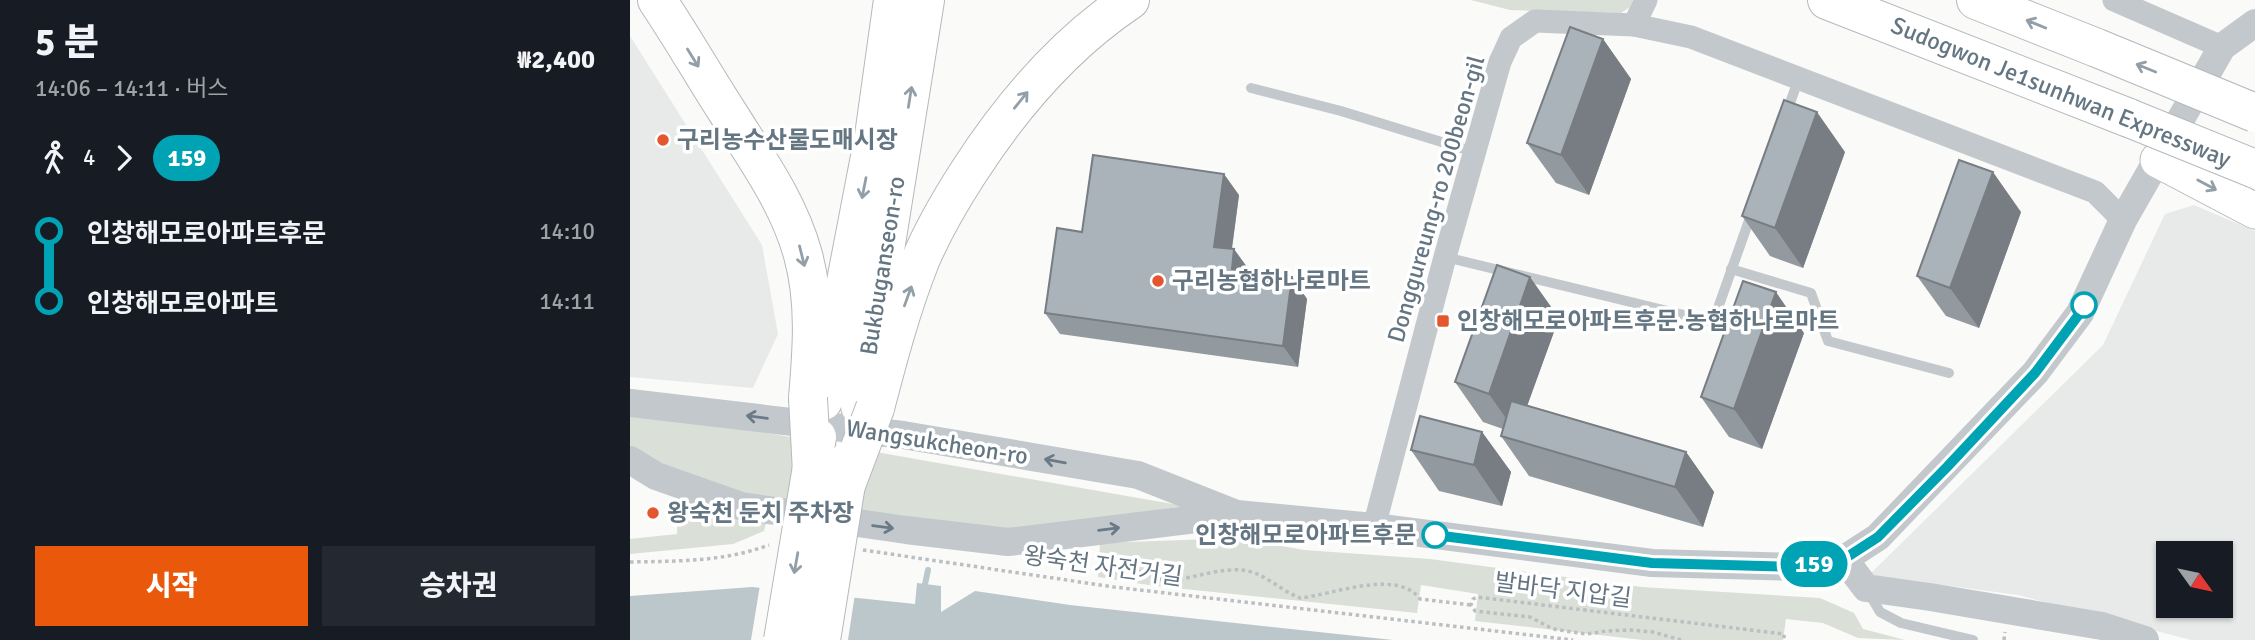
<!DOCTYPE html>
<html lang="ko">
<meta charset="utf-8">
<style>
:root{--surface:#171b24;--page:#242831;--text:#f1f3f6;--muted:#9ea1a6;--accent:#ea580c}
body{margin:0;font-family:Signika,"Noto Sans KR",sans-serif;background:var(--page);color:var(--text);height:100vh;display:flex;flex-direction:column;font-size:26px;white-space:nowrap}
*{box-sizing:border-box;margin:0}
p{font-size:23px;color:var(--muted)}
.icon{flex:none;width:38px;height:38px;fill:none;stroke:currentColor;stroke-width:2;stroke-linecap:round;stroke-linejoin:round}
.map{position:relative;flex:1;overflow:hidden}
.panel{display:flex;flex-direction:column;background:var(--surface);width:630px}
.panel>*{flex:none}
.badge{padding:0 14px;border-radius:23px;font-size:24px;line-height:46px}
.needle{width:46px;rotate:123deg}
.buttons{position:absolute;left:1526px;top:541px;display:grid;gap:14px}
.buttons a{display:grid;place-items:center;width:77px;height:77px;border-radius:0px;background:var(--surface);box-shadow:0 2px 5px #0004;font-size:35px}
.map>.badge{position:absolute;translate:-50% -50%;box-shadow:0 0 0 4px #fff}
.legs{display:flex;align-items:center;gap:10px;height:77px;padding:0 35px;font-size:23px}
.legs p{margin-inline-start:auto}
.overview{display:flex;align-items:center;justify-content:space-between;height:119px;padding:0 35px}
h1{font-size:38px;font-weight:800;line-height:52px}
.primary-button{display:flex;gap:14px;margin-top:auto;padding:14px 35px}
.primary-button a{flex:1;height:80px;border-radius:0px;background:var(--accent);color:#fff;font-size:28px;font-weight:800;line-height:80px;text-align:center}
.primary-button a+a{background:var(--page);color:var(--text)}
ul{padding:0 35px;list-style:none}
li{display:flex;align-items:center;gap:24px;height:70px;font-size:26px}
li i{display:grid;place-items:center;width:10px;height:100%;margin:0 9px;background:currentColor}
li i::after{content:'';width:18px;height:18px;margin:-9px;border:5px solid;border-radius:50%;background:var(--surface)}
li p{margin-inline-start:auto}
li:first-child i{background:linear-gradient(#0000 50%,currentColor 0)}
li:last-child i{background:linear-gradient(currentColor 50%,#0000 0)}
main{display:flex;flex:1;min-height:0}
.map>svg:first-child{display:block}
</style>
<main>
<section class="panel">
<div class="overview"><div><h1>5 분</h1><p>14:06 – 14:11 · 버스</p></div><b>₩2,400</b></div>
<div class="legs"><svg class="icon" aria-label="walk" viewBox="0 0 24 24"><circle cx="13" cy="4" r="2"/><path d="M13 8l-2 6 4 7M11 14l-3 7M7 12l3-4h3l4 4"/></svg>4<svg class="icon" aria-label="forward" viewBox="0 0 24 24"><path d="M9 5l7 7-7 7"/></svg><b class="badge" style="background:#00a3b4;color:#fff">159</b></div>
<ul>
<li><i style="color:#00a3b4"></i><b>인창해모로아파트후문</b><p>14:10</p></li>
<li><i style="color:#00a3b4"></i><b>인창해모로아파트</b><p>14:11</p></li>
</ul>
<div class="primary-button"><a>시작</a><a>승차권</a></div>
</section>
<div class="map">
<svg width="1625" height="640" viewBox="0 0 1625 640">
<rect width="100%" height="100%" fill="#fafaf8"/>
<g fill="#e8e9e9" fill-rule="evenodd">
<polygon points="0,36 132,245 148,334 123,388 0,377"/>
<path d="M 1564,205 L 1625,231 L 1625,640 L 1561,640 L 1388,595 L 1239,575 L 1473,345 L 1535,214 ZM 1538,553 L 1591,553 L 1591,606 L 1538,606 Z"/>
</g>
<g fill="#dadfd7">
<polygon points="841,0 1003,0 1000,7 991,13 880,10"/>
<polygon points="40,416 554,506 375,534 91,492 0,449 0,417"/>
<polygon points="48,495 138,515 134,531 103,544 0,554 0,539 47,534"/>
<polygon points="609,538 674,550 800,559 1012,587 1190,598 1224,613 1233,629 1275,640 1228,638 1193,623 1156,619 1153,640 1013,640 845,621 848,594 791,585 787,613 525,586 468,577 470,543"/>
</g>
<polygon fill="#bbc7cb" points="287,583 311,586 311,612 345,591 440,605 763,640 0,640 0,596 122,587 285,604"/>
<polygon fill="#fafaf8" points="130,585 225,594 218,640 121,640"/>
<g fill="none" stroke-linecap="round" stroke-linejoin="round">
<polyline stroke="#bbc7cb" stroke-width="6" points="294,589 298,570"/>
<defs>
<polyline id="primary" points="1528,160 1625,211"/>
<g id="trunk">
<polyline points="193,401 244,136 263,0"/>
<path id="s1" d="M 230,406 L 295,0"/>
</g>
<g id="motorway">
<path d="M 27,0 C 52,37 74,76 98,113 C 126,158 159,203 173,255 C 186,302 182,351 178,398"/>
<polyline points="1197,0 1499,118"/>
<polyline points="1346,0 1467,48"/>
<path d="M 245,408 C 258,358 271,309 290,261 C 303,230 320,201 338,173 C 381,106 434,44 500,0"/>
</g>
</defs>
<use href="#primary" stroke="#b5babe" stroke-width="37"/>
<use href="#trunk" stroke="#b4b9bd" stroke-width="40"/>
<use href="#motorway" stroke="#b4b9bd" stroke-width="40"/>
<g stroke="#bbbfc2" stroke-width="3.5" stroke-dasharray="3.5 3.5" stroke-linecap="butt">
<polyline points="233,550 484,587 943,640"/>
<path d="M 478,555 C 495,564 524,582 543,580 C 566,578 594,566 618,571 C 636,575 652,591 670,598 C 702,595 767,568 790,599 L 841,605"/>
<path d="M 0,562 C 49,561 93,562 139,545"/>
<polyline points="1051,640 1023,632 1000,630 976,631 956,634 923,629 900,617 845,611 841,605 843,599 847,597 1154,634 1154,640"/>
<polyline points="1374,640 1375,632"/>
</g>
<g stroke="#c3c8cc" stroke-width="10">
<polyline points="621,88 711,111 844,152"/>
<polyline points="1156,114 1169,78"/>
<polyline points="815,257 1083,322 1122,212"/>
<polyline points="1101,269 1181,293 1198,341 1319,373"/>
<polyline points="1239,593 1250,612 1271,623 1343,640"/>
</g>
<g stroke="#c3c8cc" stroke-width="23">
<polyline points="1484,0 1592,47"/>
<polyline points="1004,25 1061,37 1465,192 1493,220"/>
<polyline points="744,527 815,257 870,62 881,38 905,21 1004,25 1016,0"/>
</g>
<g stroke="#c3c8cc" stroke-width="28">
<polyline points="0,403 273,435 508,475 604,513"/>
<polyline points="0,460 26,476 111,506 276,530 378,542 607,514 744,527 1022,563 1165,567 1214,559 1248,537 1405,373 1450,313 1493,220 1592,47 1625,23"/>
<polyline points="1214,559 1236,588 1300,597 1472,626 1515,640"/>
</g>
<use href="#primary" stroke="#fff" stroke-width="35"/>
<use href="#trunk" stroke="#fff" stroke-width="38"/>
<use href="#motorway" stroke="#fff" stroke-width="38"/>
<defs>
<g id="trunk-bridge">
<polyline points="153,640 187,437"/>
<polyline points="191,640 220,459"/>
</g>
<g id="motorway-bridge">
<polyline points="1467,48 1625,113"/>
<polyline points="1499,118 1625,169"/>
<polyline points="178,398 182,472"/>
<polyline points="213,493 245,408"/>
</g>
</defs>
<use href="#trunk-bridge" stroke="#b4b9bd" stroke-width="40" stroke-linecap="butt"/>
<use href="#motorway-bridge" stroke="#b4b9bd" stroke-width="40" stroke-linecap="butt"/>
<use href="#trunk-bridge" stroke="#fff" stroke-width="38"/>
<use href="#motorway-bridge" stroke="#fff" stroke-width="38"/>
</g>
<g fill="#929a9f">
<polygon points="973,39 1001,79 959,195 926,183 897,143"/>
<polygon points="1215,152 1173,268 1140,256 1112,216"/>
<polygon points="609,195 602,249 619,271 662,277 677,299 668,367 430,334 415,313 452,232"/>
<polygon points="1391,212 1349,328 1316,316 1287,276"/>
<polygon points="929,318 897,405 1056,452 1084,492 1073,527 899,476 871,436 873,429 853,422 825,382"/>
<polygon points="1174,333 1132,449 1099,437 1071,397"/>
<polygon points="852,432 881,472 872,506 809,491 781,450"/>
</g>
<g fill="#777d82">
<polygon points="973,39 1001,79 959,195 931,155"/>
<polygon points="1187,112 1215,152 1173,268 1145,228"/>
<polygon points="1363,172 1391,212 1349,328 1320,288"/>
<polygon points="594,174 609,195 599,268 584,247"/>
<polygon points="604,249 620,271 602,269"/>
<polygon points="662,277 677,299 668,367 653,346"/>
<polygon points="900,277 929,318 887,434 859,394"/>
<polygon points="1146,292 1174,333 1132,449 1104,409"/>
<polygon points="852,432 881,472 872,506 844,465"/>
<polygon points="1056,452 1084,492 1073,527 1045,487"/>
</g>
<g fill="#aab3b9" stroke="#777d82" stroke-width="2">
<polygon points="940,27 973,39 931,155 897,143"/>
<polygon points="1154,100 1187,112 1145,228 1112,216"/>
<polygon points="463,155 594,174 584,247 604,249 602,269 662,277 653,346 415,313 427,228 452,232"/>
<polygon points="1329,160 1363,172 1320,288 1287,276"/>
<polygon points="867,265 900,277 859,394 825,382"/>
<polygon points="1113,281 1146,292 1104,409 1071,397"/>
<polygon points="881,401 1056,452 1045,487 871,436"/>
<polygon points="790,416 852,432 844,465 781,450"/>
</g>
<defs><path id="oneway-shaft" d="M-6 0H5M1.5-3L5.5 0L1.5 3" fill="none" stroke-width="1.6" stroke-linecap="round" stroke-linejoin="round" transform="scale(1.75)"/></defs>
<g stroke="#939fa8">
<use href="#oneway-shaft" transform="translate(1406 24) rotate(-158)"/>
<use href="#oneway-shaft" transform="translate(63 58) rotate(58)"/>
<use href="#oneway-shaft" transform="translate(1516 68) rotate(-158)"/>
<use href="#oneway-shaft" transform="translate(280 97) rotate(-81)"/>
<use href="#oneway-shaft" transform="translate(391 100) rotate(-51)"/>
<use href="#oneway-shaft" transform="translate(1577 185) rotate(28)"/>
<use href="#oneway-shaft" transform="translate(234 188) rotate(101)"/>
<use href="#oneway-shaft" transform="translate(172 256) rotate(76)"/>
<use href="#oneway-shaft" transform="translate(278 296) rotate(-70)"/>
<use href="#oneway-shaft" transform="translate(166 563) rotate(100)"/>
</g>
<g stroke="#6a7a87">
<use href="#oneway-shaft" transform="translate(127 417) rotate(-173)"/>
<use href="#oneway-shaft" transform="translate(425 461) rotate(-170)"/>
<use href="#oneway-shaft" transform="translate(253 527) rotate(8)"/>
<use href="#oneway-shaft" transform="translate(479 529) rotate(-7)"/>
</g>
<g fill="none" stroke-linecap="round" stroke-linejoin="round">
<defs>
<polyline id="line-1" points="805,535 1022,563 1165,567 1214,559 1248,537 1317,467 1405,373 1450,313 1454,305"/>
</defs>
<use href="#line-1" stroke="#fff" stroke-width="16"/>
<use href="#line-1" stroke="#00a3b4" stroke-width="10"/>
</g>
<g fill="#e4572e" stroke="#fff" stroke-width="2.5">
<circle cx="33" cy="140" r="7"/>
<circle cx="528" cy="281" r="7"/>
<rect x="806" y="314" width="14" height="14" rx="3.5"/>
<circle cx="23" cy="513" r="7"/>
</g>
<g fill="#fff" stroke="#00a3b4" stroke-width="3.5">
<circle cx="1454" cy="305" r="12"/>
<circle cx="805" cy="535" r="12"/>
</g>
<g text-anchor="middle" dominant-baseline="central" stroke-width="7" stroke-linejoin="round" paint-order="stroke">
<g font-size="24" fill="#657683" stroke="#fff">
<text transform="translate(1431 92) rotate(22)">Sudogwon Je1sunhwan Expressway</text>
<text transform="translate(806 199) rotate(-74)">Donggureung-ro 200beon-gil</text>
<text stroke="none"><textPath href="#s1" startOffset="142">Bukbuganseon-ro</textPath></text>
<text transform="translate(307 442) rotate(9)">Wangsukcheon-ro</text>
<text transform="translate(473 566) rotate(8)">왕숙천 자전거길</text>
<text transform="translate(933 590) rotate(7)">발바닥 지압길</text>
</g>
<g font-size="24" font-weight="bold" fill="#657683" stroke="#fff" text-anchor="start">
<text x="47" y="140">구리농수산물도매시장</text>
<text x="542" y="281">구리농협하나로마트</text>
<text x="827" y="321">인창해모로아파트후문.농협하나로마트</text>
<text x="37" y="513">왕숙천 둔치 주차장</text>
</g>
<g font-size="24" font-weight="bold" fill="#657683" stroke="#fff" text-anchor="end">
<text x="786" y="535">인창해모로아파트후문</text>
</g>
</g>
</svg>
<div class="buttons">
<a><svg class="needle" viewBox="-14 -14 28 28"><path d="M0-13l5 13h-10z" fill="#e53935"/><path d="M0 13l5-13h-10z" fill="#9ea1a6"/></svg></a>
</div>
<b class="badge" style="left:1184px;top:564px;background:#00a3b4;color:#fff">159</b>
</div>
</main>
